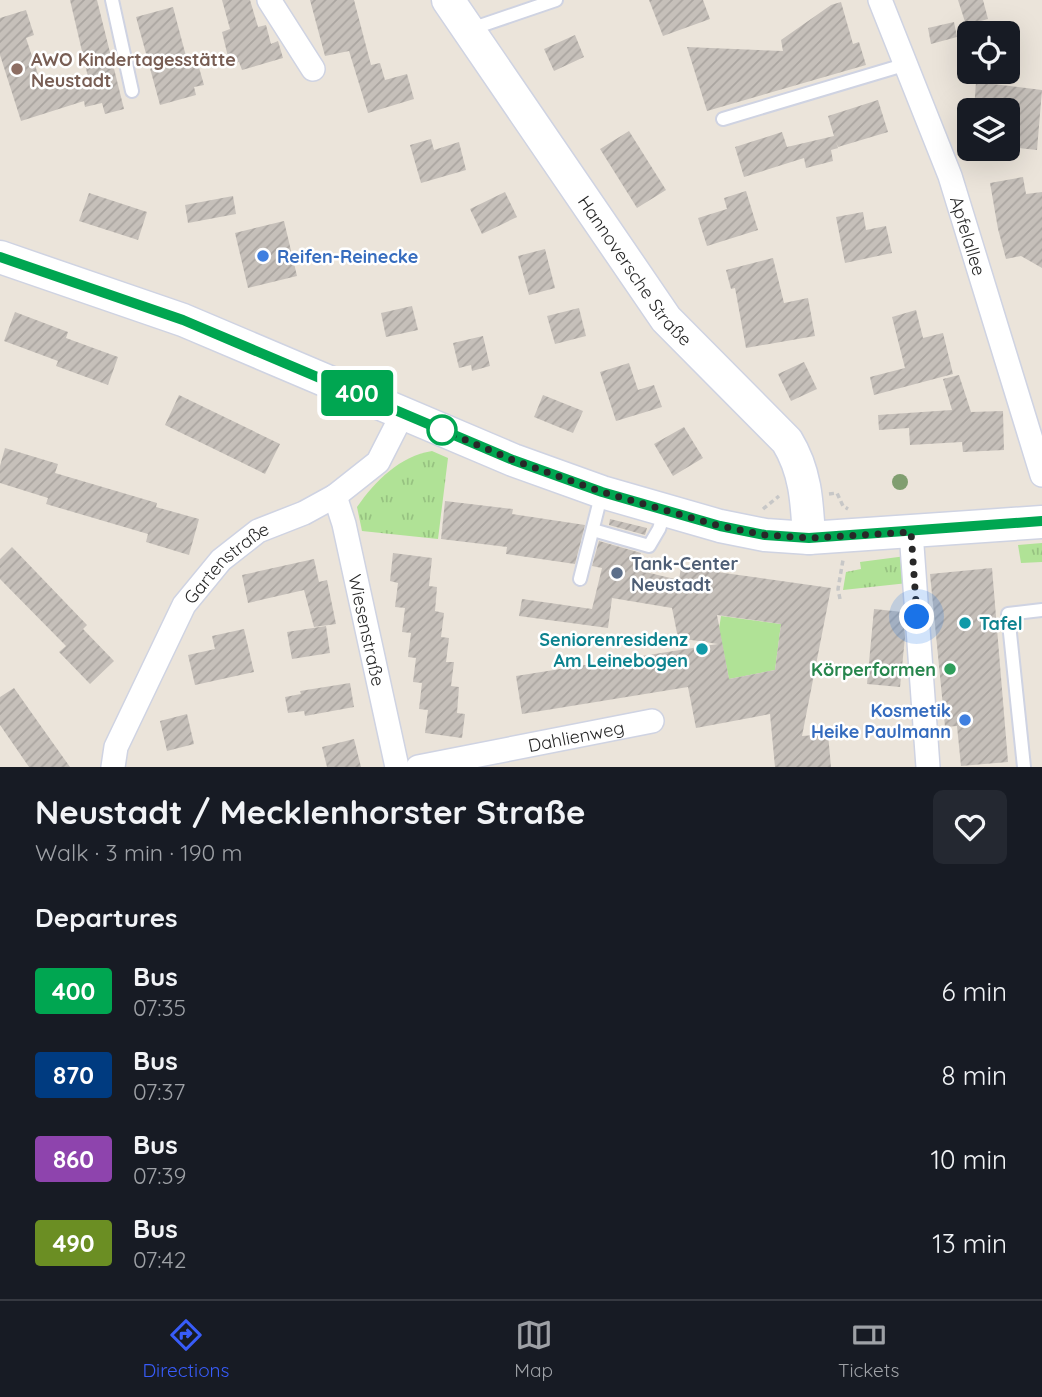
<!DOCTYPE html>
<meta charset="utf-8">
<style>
:root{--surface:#171b24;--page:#242831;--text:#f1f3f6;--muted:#9ea1a6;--line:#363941;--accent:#385cf9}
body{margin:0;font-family:Quicksand,sans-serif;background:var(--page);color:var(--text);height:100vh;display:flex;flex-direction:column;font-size:26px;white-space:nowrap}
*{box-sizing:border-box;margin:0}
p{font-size:23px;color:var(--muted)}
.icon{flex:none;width:38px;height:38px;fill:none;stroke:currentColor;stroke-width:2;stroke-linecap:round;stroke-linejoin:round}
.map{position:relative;height:767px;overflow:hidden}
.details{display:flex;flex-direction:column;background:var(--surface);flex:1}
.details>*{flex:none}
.badge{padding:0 14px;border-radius:5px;font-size:24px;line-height:46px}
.tools{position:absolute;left:957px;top:21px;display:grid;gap:14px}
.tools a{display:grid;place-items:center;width:63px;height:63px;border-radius:10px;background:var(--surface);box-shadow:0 7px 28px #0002;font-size:35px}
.you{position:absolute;width:35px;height:35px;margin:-18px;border:5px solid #fff;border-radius:50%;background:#1a73e8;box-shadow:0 0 0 10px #1a73e833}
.map>.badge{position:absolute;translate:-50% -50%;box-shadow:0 0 0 4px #fff}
h2{padding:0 35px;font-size:26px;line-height:63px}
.round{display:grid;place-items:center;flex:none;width:74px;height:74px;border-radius:10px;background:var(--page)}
.summary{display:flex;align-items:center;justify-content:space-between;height:119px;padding:0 35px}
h1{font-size:33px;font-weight:700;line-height:52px}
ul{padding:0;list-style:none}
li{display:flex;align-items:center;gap:21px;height:84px;padding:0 35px}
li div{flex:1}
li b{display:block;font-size:26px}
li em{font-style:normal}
li .badge{min-width:77px;font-weight:700;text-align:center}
.menu{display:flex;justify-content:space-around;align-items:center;height:98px;border-top:2px solid var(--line);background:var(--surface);font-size:19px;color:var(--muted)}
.menu a{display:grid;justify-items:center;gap:4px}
.menu .on{color:var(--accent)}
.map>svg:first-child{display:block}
</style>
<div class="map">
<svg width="1042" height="767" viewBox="0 0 1042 767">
<defs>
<pattern id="grass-tufts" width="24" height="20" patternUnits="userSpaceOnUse" patternTransform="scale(1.75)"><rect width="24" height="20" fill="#b0e296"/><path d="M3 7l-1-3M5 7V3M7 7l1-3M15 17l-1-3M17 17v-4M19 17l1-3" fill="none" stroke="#97c281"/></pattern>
<pattern id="building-hatch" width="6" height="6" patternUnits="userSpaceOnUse" patternTransform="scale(1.75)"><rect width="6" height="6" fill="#c6c0ba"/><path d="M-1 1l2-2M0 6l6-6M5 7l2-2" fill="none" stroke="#aaa5a0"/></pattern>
</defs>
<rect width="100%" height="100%" fill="#ebe4da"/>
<g fill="url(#grass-tufts)">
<path d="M 432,451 L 448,458 L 438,539 L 362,531 L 357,507 C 375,481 400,456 432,451 Z"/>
<polygon points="1042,543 1042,562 1021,563 1018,545"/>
<polygon points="906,556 908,583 843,590 846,572 861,569 860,562"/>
</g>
<polygon fill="#b0e296" points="721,616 781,624 775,670 729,679 719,629"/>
<g fill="url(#building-hatch)" fill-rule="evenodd">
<polygon points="70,0 97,0 124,109 105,114 102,103 85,107 84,101 21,121 0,55 0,18 26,10 34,35 26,38 43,89 88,77"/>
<polygon points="222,0 250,0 258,27 266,25 271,44 278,41 283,58 242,70 239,62 230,65 222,32 230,29"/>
<polygon points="310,0 354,0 371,65 380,63 385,80 407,74 414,99 368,113 349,51 325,56"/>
<polygon points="649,0 703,0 710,19 663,36"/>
<polygon points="958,0 983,0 988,19 966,25"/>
<polygon points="841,2 853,44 859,42 866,65 707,111 687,47 783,51 781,40 831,5"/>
<polygon points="173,7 187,60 196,57 204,85 194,87 196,95 160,105 136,17"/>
<polygon points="954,22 957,37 931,44 928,28"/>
<polygon points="575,35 584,57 554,71 544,49"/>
<polygon points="976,82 1042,90 1037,150 1008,147 1008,110 974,110"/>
<polygon points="878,100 888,132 838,147 836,142 838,148 831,150 833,161 806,168 804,158 744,177 735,147 782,132 787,147 834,136 828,116"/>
<polygon points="629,131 666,190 637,208 600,149"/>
<polygon points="431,139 434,150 459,142 466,170 421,183 410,145"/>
<polygon points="1023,177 1026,194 1042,192 1042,268 1021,256 1006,259 998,229 990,183"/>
<polygon points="746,191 758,230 707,246 698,218 727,209 724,198"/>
<polygon points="505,192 517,217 482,234 470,209"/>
<polygon points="89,193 147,212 138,240 79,221"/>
<polygon points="233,196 236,214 188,223 185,205"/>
<polygon points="863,212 866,230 886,226 892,253 845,263 836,217"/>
<polygon points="284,221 297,276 248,288 235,233"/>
<polygon points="545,249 555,288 529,295 518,256"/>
<polygon points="773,258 784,303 808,298 815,336 746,348 735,288 731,289 726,270"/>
<polygon points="412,306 418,330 386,337 381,313"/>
<polygon points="579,308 586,336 555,344 547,316"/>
<polygon points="916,310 923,338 943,333 953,374 874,395 870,377 905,368 892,317"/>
<polygon points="15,312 68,332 66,338 118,357 108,385 56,366 58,361 4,341"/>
<polygon points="483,336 490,366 472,371 471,365 459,368 453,343"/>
<polygon points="804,362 817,389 791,401 778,374"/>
<polygon points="629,363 638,390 654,385 662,407 616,421 600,372"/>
<polygon points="959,375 971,412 1003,411 1004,450 963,452 962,442 910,445 909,428 879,430 878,415 952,410 943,379"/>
<polygon points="179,395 280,444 265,474 165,425"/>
<polygon points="543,395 583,411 573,433 534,417"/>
<polygon points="684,427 703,458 673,476 654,444"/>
<polygon points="5,448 58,464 55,473 157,503 156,507 199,519 189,555 146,542 148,534 46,504 48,498 0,483 0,466"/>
<polygon points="445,501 513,509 512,514 585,525 575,564 506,554 507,547 441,539"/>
<polygon points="610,519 647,528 645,535 609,525"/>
<path d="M 599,541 L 641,553 L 637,570 L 679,580 L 681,567 L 831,588 L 802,736 L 828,734 L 831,767 L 775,767 L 770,714 L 696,728 L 688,687 L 522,714 L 516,676 L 718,644 L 678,638 L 672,608 L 612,598 L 608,628 L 519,616 L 522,599 L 592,609 L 602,568 L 592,566 ZM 717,615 L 781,624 L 775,670 L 729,679 Z"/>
<polygon points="12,547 87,625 83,629 114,661 90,684 59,652 66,646 0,579 0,559"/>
<polygon points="393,553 432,558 429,586 437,587 435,611 444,613 441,637 449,638 446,662 454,662 451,686 459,687 457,713 465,714 462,738 425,733 428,710 419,709 422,683 413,682 416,658 408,657 411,633 402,632 405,608 395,607 398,583 390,581"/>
<polygon points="314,559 319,582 327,580 336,624 314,627 304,590 248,603 242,575"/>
<polygon points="992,568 1008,762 961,766 957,726 945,727 930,574"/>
<polygon points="874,609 903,612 905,637 900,687 867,684"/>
<polygon points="326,626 330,653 292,659 287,632"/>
<polygon points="244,629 254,672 195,685 188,655 215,649 212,636"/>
<polygon points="350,683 354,707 305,716 304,711 288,713 285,697 301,694 300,691"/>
<polygon points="14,688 43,729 70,767 29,767 0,725 0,697"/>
<polygon points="187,714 194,744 167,751 160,721"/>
<polygon points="354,739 361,767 327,767 322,747"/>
</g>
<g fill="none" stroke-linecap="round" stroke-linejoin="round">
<defs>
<g id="service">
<polyline points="112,0 132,91"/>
<polyline points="468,30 556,0"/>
<polyline points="723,119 907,64"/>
<polyline points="593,530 649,546 659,529 665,511"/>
<polyline points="580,579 602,492"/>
<polyline points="1024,767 1008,614 1042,610"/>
</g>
<g id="minor">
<polyline points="269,0 313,69"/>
<path id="s1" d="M 880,0 L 950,176 L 1042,475"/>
<path id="s2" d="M 335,496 L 344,524 L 397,767"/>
<polyline points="911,532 928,767"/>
<path id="s3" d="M 113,767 L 116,747 L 184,605 L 221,560 L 258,531 L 304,513 L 335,496 L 378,462 L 403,413"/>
<path id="s4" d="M 418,767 L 652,721"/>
</g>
<g id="secondary">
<path id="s5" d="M 448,0 L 666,319 L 787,441 C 806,472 807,503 809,538"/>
<polyline points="0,257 183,320 513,460 602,492 720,526 765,535 809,538 1042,522"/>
</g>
</defs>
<use href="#service" stroke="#cfd3e2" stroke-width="16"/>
<use href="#minor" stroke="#cfd3e2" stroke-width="26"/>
<use href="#secondary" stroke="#cfd3e2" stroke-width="35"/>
<g stroke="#c7c7c7" stroke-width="3.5" stroke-dasharray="5 3.5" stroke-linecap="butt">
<polyline points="829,494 837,493 843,506 848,509"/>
<polyline points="763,509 779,496"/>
<polyline points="840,599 838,589 843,560"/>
</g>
<use href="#service" stroke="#fff" stroke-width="12"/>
<use href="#minor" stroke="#fff" stroke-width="23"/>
<use href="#secondary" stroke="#fff" stroke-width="32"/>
</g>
<circle fill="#809e70" cx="900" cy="482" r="8"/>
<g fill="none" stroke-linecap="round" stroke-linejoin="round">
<defs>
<polyline id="line" points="0,257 183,320 513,460 602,492 720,526 765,535 809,538 1042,521"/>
</defs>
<use href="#line" stroke="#fff" stroke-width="16"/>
<use href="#line" stroke="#00a651" stroke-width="10"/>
<polyline stroke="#282828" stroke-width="7" stroke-dasharray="0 12.6" points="442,430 513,460 602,492 720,526 765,535 809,538 911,532 917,617"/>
</g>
<circle fill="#8d6e63" stroke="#fff" stroke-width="2.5" cx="17" cy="69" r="7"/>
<g fill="#3f7fe0" stroke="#fff" stroke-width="2.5">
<circle cx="263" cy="256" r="7"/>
<circle cx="965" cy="720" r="7"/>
</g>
<circle fill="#fff" stroke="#00a651" stroke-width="3.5" cx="442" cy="430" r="14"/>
<circle fill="#5c6f8a" stroke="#fff" stroke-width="2.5" cx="617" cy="573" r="7"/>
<g fill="#0f9aa8" stroke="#fff" stroke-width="2.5">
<circle cx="965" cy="623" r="7"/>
<circle cx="702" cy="649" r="7"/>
</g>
<circle fill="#2e9e5b" stroke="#fff" stroke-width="2.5" cx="950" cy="669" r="7"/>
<g text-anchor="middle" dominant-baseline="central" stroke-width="5" stroke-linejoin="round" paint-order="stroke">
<g font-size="18" font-weight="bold" fill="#785e54" stroke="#fff" text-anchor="start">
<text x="31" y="59">AWO Kindertagesstätte<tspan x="31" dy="21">Neustadt</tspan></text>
</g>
<g font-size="18" fill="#282828" stroke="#fff">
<text stroke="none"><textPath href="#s1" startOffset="252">Apfelallee</textPath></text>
<text stroke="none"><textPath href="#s5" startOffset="329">Hannoversche Straße</textPath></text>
<text stroke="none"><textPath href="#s3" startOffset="238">Gartenstraße</textPath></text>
<text stroke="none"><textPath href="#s2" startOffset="138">Wiesenstraße</textPath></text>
<text stroke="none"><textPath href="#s4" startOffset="161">Dahlienweg</textPath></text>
</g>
<g font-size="18" font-weight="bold" fill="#366cbe" stroke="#fff" text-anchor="start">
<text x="277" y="256">Reifen-Reinecke</text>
<text x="951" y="710" text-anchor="end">Kosmetik<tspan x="951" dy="21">Heike Paulmann</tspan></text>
</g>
<g font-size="18" font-weight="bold" fill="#4e5e75" stroke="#fff" text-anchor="start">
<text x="631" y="563">Tank-Center<tspan x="631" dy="21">Neustadt</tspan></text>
</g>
<g font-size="18" font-weight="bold" fill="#0d838f" stroke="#fff" text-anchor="start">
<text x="979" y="623">Tafel</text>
<text x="688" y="639" text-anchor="end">Seniorenresidenz<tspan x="688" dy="21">Am Leinebogen</tspan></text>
</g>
<g font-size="18" font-weight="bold" fill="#27864d" stroke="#fff" text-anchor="end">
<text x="936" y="669">Körperformen</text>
</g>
</g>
</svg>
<div class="tools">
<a><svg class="icon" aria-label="locate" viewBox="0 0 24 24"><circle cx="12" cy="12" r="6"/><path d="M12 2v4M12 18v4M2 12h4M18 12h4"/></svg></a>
<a><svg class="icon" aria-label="layers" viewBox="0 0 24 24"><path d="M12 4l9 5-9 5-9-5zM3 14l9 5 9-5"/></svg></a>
</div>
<div class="you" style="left:917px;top:617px"></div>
<b class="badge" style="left:357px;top:393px;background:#00a651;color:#fff">400</b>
</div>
<section class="details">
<div class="summary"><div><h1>Neustadt / Mecklenhorster Straße</h1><p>Walk · 3 min · 190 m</p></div><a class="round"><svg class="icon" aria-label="heart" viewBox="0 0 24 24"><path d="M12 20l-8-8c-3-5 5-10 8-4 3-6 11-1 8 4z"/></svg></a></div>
<h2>Departures</h2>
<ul>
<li><span class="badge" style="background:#00a651;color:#fff">400</span><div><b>Bus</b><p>07:35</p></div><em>6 min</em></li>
<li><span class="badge" style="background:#003b80;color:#fff">870</span><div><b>Bus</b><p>07:37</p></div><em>8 min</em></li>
<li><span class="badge" style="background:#8e44ad;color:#fff">860</span><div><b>Bus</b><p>07:39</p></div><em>10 min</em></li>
<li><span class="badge" style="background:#6b8e23;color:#fff">490</span><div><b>Bus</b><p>07:42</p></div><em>13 min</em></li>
</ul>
</section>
<nav class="menu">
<a class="on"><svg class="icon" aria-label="directions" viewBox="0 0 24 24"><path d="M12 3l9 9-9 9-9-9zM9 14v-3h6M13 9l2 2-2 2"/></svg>Directions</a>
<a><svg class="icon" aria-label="map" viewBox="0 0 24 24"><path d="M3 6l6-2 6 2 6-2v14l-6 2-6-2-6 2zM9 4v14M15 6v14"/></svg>Map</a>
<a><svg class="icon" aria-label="tickets" viewBox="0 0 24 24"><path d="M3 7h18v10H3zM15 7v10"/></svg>Tickets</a>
</nav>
